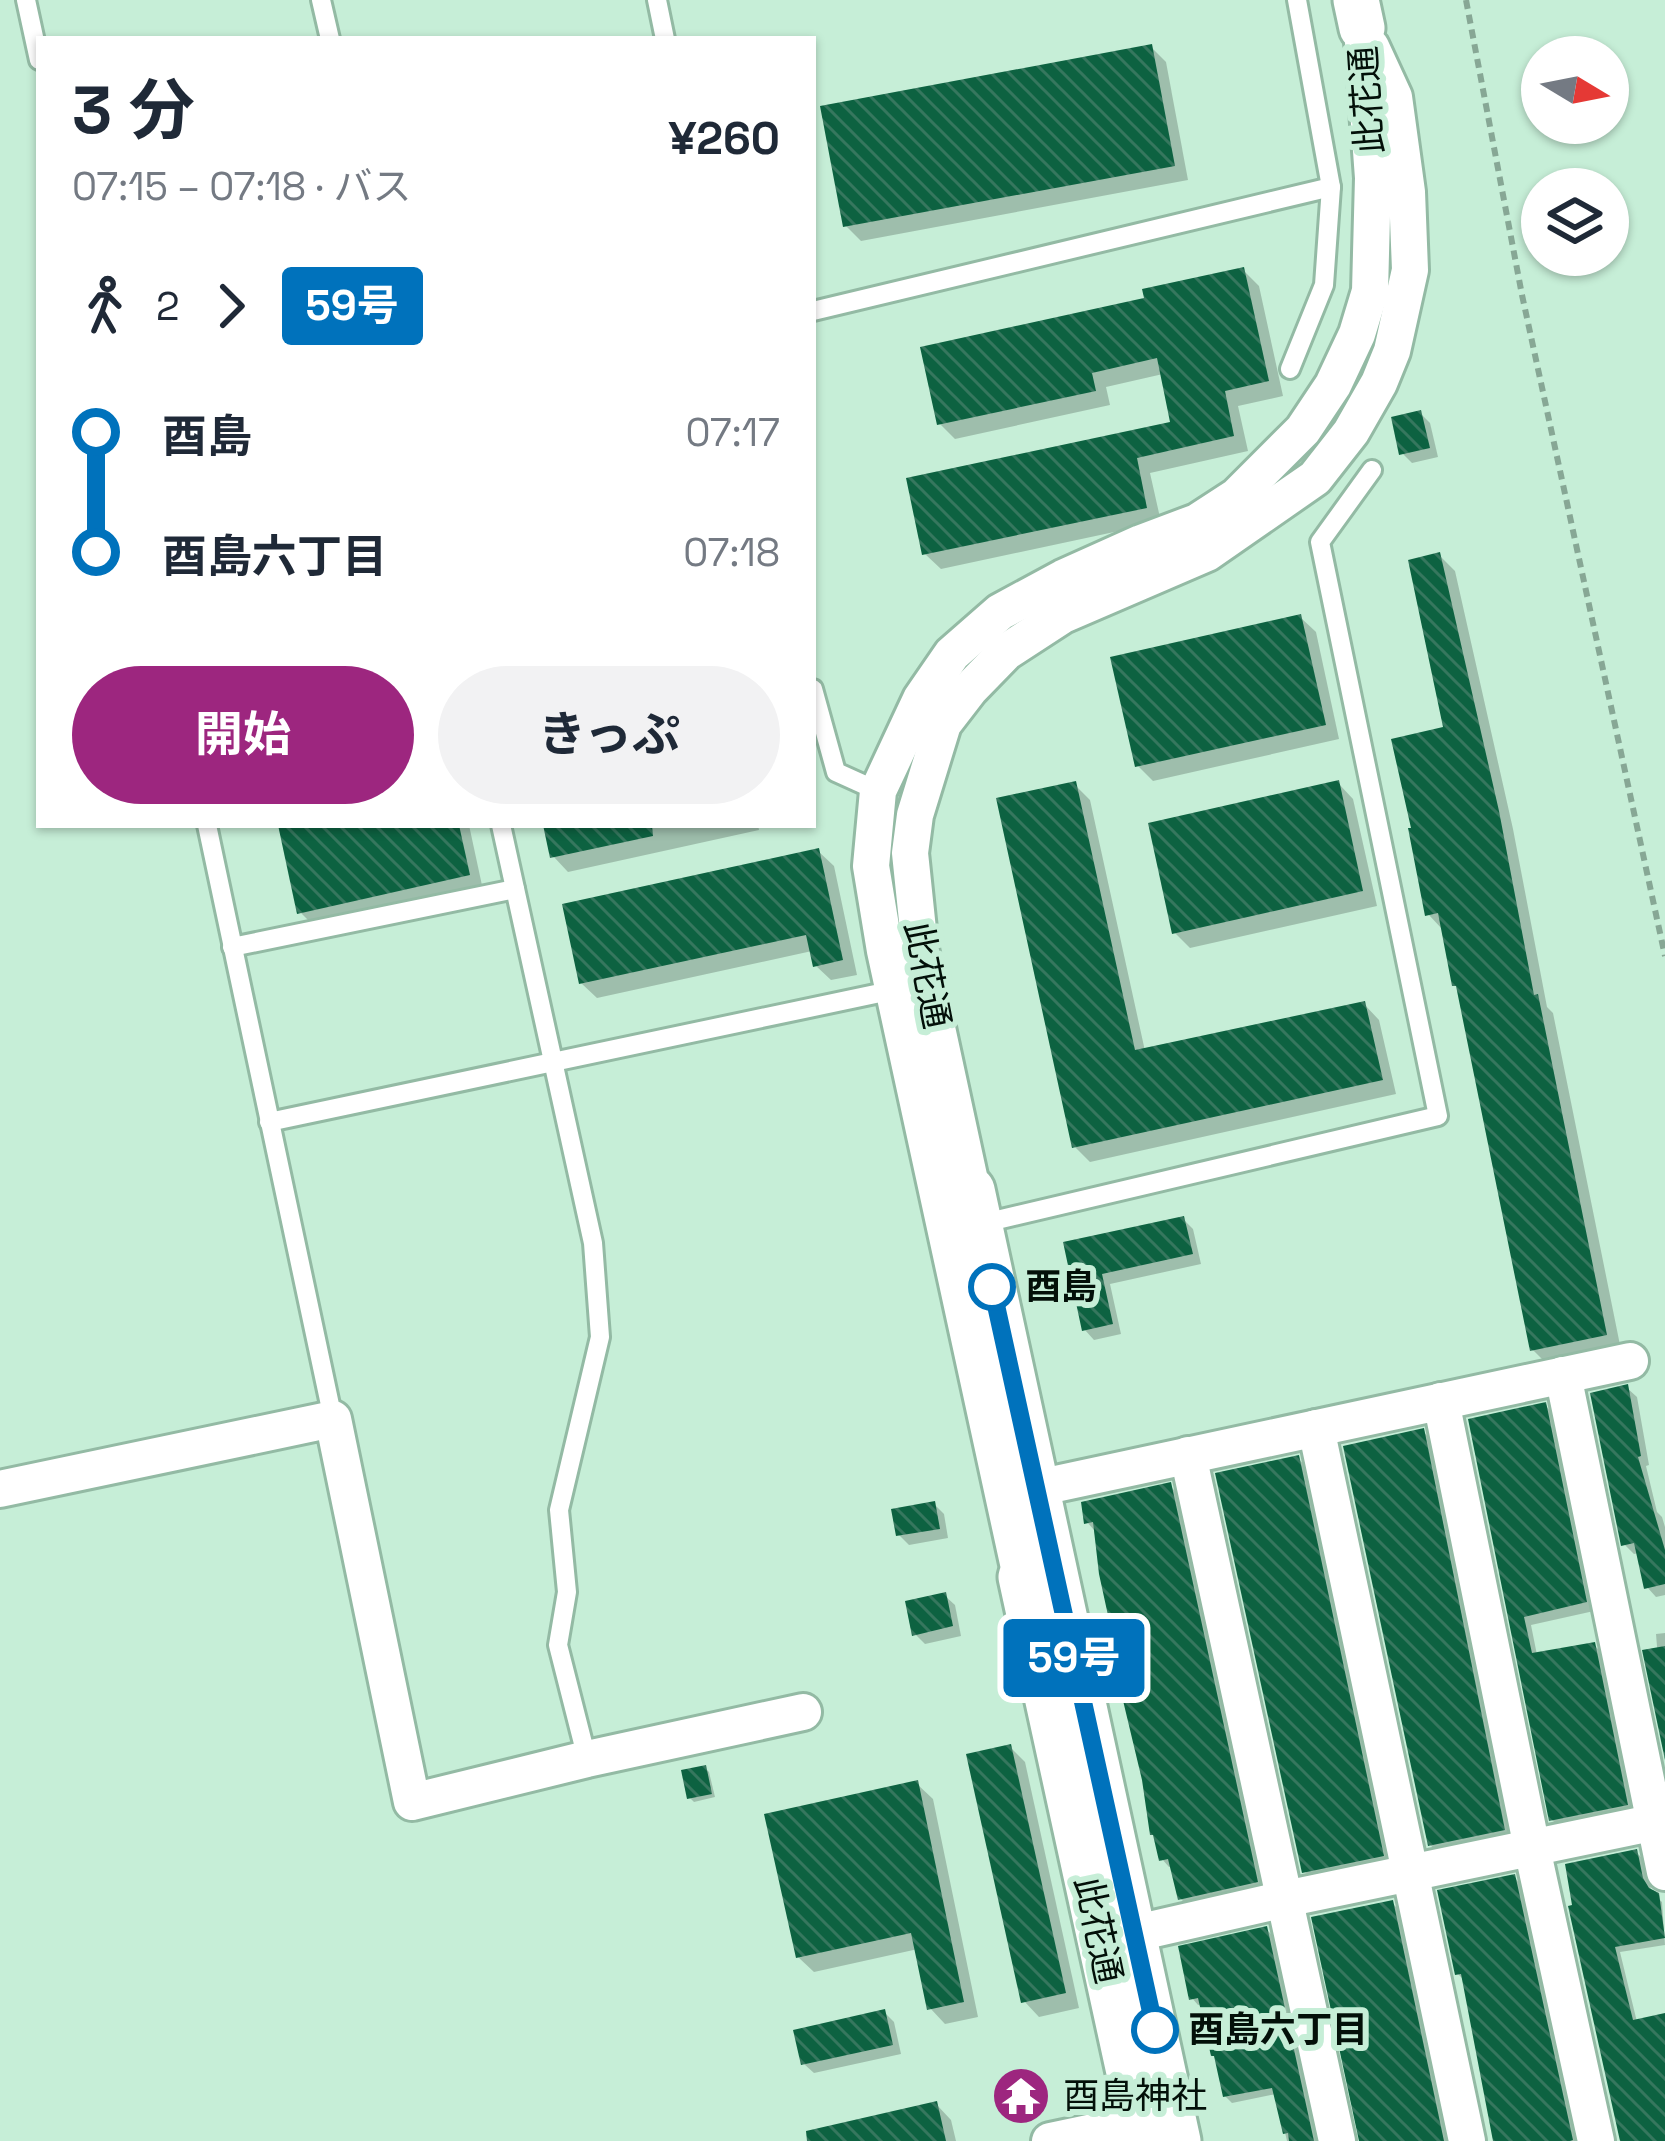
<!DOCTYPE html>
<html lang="ja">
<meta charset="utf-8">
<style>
:root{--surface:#fff;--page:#f2f2f3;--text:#1f2937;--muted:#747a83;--accent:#9d267f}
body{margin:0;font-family:"Space Grotesk","Noto Sans JP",sans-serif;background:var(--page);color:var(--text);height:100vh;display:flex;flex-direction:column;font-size:45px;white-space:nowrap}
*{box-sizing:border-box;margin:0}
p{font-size:39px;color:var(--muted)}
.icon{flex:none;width:66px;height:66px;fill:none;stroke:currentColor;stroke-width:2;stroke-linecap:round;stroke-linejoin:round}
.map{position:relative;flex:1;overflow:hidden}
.sheet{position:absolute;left:36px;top:36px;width:780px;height:792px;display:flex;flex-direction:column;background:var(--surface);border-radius:0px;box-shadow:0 3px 9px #0004}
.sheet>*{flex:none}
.badge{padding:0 24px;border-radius:9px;font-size:42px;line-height:78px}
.needle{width:78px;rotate:100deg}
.fabs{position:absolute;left:1521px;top:36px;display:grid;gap:24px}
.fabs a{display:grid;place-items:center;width:108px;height:108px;border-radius:50%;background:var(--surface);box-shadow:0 3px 9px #0004;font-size:60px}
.map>.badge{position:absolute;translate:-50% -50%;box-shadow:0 0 0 6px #fff}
.legs{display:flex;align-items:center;gap:18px;height:132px;padding:0 36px;font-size:39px}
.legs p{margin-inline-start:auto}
.head{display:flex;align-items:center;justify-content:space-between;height:204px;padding:0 36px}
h1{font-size:66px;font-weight:700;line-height:90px}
.button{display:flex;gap:24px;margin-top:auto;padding:24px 36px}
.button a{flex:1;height:138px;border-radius:72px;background:var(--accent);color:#fff;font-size:48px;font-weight:700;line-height:138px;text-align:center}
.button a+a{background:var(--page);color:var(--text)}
ul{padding:0 36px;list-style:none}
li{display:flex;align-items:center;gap:42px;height:120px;font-size:45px}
li i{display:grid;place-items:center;width:18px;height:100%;margin:0 15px;background:currentColor}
li i::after{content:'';width:30px;height:30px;margin:-15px;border:9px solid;border-radius:50%;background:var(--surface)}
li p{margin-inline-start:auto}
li:first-child i{background:linear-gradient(#0000 50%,currentColor 0)}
li:last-child i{background:linear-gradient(currentColor 50%,#0000 0)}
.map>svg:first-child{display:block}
</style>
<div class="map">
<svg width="1665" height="2141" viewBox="0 0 1665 2141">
<defs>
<pattern id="building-back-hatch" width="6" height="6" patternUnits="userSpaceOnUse" patternTransform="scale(3)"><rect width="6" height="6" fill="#0d6241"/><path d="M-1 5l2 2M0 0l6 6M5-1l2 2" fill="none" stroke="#36775e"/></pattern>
</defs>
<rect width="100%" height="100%" fill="#c6eed7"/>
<g fill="#0003">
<polygon points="1151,47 1166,62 1188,180 861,241 846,226"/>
<polygon points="1244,271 1259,286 1283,396 1238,406 1248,451 1150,473 1161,522 941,569 925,554 1174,424 1163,374 1106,387 1110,405 955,439 940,424 1147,300"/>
<polygon points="1420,413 1430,423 1438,457 1412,463 1402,453"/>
<polygon points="1440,556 1455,571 1513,829 1547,1007 1553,1013 1621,1350 1548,1365 1533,1350 1460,990 1443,930 1428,914 1446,729"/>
<polygon points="1300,617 1316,632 1339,739 1153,781 1138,766"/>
<polygon points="1338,783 1353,799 1377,906 1190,948 1174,932"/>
<polygon points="1075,785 1090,800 1145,1051 1364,1004 1379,1020 1396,1094 1090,1162 1075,1147"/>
<polygon points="281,825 469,825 483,890 315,927 300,912"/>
<polygon points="546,825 758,825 759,830 568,872 553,856"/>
<polygon points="818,851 834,866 857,975 831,980 815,965 812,951 597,998 581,983"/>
<polygon points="1183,1219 1193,1229 1201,1264 1110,1284 1121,1334 1094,1340 1085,1330 1066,1244"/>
<polygon points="1627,1388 1637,1397 1649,1465 1646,1466 1657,1512 1662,1517 1665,1527 1665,1595 1656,1597 1647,1587 1639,1553 1634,1554 1624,1544"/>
<polygon points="1545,1405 1553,1414 1594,1611 1531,1625 1537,1655 1594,1645 1603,1654 1635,1813 1561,1828 1552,1820 1471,1421"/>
<polygon points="1423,1431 1429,1438 1510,1836 1437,1851 1430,1845"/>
<polygon points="1298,1458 1304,1465 1388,1861 1311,1877 1304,1871"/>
<polygon points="1170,1486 1177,1493 1263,1889 1188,1906 1181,1899 1173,1866 1169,1867 1162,1859 1094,1530 1087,1522"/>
<polygon points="934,1504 944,1514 948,1538 909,1545 899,1535"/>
<polygon points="945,1596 955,1605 961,1636 925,1644 915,1634"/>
<polygon points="1665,1633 1665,1745 1656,1634"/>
<polygon points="1010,1747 1025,1762 1079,2008 1039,2017 1024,2001"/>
<polygon points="705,1768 709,1772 715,1797 694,1802 690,1798"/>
<polygon points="917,1784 933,1799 978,2017 945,2024 930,2008 918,1949 814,1972 798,1957"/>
<polygon points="1636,1852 1643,1859 1652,1893 1662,1902 1665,1945 1620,1952 1637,2022 1665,2016 1665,2141 1621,2141 1571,1908"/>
<polygon points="1514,1877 1520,1884 1576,2141 1497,2141 1465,1981 1458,1974"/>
<polygon points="1392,1903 1398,1909 1447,2141 1362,2141"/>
<polygon points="1266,1929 1273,1936 1317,2141 1287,2141 1276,2094 1232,2103 1225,2096 1202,2004 1198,2005 1192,1998"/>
<polygon points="884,2012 894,2022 901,2054 814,2073 804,2064"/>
<polygon points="936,2104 951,2120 956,2141 815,2141"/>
</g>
<g fill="url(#building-back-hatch)">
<polygon points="1152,44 1175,166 843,227 820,106"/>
<polygon points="1244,267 1269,381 1225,391 1234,436 1137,458 1147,508 922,555 906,478 1170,422 1157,358 1092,373 1096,391 937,425 920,347 1144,298 1142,289"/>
<polygon points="1421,410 1430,448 1399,455 1391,417"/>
<polygon points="1440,552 1499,811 1534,995 1538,994 1607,1335 1530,1351 1456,986 1452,986 1438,913 1425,916 1408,828 1411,828 1391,739 1443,727 1408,560"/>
<polygon points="1301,614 1326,725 1135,767 1110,657"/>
<polygon points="1339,780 1363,891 1172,934 1148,823"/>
<polygon points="1076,781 1135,1050 1365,1001 1383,1080 1072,1148 996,798"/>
<polygon points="278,825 459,825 470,875 297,914"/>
<polygon points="543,825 652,825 653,836 550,858"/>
<polygon points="819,848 843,960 813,967 806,935 579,984 562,904"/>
<polygon points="1184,1216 1193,1254 1102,1274 1113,1324 1082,1331 1063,1242"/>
<polygon points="1628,1384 1641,1456 1638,1457 1665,1550 1665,1584 1644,1589 1634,1543 1621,1546 1590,1393"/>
<polygon points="1546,1402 1587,1602 1524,1617 1532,1653 1595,1642 1628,1805 1549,1821 1468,1419"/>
<polygon points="1424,1428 1505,1830 1428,1846 1343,1446"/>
<polygon points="1299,1455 1384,1856 1302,1873 1215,1473"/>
<polygon points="1171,1482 1258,1882 1178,1900 1168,1859 1159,1861 1153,1835 1150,1835 1142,1780 1104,1621 1109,1620 1099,1574 1093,1522 1084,1524 1081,1502"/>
<polygon points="935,1501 940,1529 896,1536 891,1509"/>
<polygon points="946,1592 953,1626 912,1636 905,1601"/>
<polygon points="1665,1646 1665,1760 1642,1650"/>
<polygon points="1011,1744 1066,1993 1021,2003 966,1754"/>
<polygon points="706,1765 712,1794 687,1799 681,1770"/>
<polygon points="918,1780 964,2002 927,2010 911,1933 796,1958 764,1814"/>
<polygon points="1637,1849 1643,1878 1649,1888 1659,1893 1665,1938 1615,1947 1633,2020 1665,2013 1665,2141 1620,2141 1568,1906 1572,1905 1565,1864"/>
<polygon points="1515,1874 1573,2140 1570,2141 1493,2141 1461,1974 1455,1975 1437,1890"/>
<polygon points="1393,1900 1444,2141 1359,2141 1311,1917"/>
<polygon points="1267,1926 1314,2141 1289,2141 1288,2133 1283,2134 1272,2088 1223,2097 1214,2056 1211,2056 1198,1998 1189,2000 1178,1946"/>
<polygon points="885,2009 893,2045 801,2065 793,2030"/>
<polygon points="937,2101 946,2141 807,2141 806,2131"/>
</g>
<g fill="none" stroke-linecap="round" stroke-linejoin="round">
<defs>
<g id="service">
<polyline points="26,0 39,60"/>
<polyline points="321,0 330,39"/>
<polyline points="657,0 665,39"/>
<polyline points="813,311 1331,187"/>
<polyline points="1290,369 1324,285 1331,187 1297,0"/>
<polyline points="813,689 836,772 878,791"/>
<polyline points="207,825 333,1419"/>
<polyline points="501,825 593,1243 600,1337 559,1510 567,1592 558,1645 587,1759"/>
<polyline points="232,947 515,889"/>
<polyline points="269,1122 899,989"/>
<polyline points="980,1224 1438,1116 1320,542 1372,470"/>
</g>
<g id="minor">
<polyline points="972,1190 920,949 910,853 915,815 943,724 970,689 1006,652 1063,615 1207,553 1315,478 1351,432 1379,383 1392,351 1410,270 1407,192 1394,97 1371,47"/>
<polyline points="1563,1375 1665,1872"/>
<polyline points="1441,1401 1532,1848 1596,2141"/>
<polyline points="1316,1428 1467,2141"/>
<polyline points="1188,1455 1337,2141"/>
<polyline points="1037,1488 1630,1361"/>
<polyline points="0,1489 333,1419 412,1802 587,1759 803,1712"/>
<polyline points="1021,1577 885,951 871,866 878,791 921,699 952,654 1000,612 1063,578 1141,543 1197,522 1237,496 1303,430 1333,385 1357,334 1370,291 1373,178 1362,28"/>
<polyline points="1110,1939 1285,1899 1665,1820"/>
<polyline points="1050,2141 1140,2122"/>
</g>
<g id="tertiary">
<polyline points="1356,0 1362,28"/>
<polyline points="972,1190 1178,2141"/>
<polyline points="1021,1577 1144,2141"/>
</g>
</defs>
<use href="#service" stroke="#93baa4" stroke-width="24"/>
<use href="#minor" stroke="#93baa4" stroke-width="42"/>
<use href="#tertiary" stroke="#93baa4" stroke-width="51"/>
<polyline stroke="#87a795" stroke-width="6" stroke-dasharray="9 6" stroke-linecap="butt" points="1466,0 1522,295 1665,956"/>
<use href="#service" stroke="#fff" stroke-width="18"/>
<use href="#minor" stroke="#fff" stroke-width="36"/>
<use href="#tertiary" stroke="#fff" stroke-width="45"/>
</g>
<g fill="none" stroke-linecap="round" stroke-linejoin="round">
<defs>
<polyline id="line-1" points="992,1287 1155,2030"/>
</defs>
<use href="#line-1" stroke="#fff" stroke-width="27"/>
<use href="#line-1" stroke="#0072bc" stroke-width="18"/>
</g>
<defs>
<symbol id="temple-disc" viewBox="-11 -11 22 22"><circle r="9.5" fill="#9d267f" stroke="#c6eed7"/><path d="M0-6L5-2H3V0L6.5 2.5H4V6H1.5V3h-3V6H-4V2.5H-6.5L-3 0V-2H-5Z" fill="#fff"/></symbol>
</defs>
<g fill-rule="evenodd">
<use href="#temple-disc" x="988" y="2063" width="66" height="66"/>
</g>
<g fill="#fff" stroke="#0072bc" stroke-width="6">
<circle cx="992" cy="1287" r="21"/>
<circle cx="1155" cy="2030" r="21"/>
</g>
<g text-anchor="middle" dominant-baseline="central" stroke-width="12" stroke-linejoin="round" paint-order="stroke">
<g font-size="36" fill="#031009" stroke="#c6eed7">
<text transform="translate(1367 100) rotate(-94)">此花通</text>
<text transform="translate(927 975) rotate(79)">此花通</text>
<text transform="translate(1098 1930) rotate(78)">此花通</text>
</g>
<g font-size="36" font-weight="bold" fill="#031009" stroke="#c6eed7" text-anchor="start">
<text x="1025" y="1287">酉島</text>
<text x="1188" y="2030">酉島六丁目</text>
</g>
<g font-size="36" fill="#031009" stroke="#c6eed7" text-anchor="start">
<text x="1063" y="2096">酉島神社</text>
</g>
</g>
</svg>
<div class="fabs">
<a><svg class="needle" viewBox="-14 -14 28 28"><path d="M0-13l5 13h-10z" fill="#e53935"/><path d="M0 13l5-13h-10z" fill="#747a83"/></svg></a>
<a><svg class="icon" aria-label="layers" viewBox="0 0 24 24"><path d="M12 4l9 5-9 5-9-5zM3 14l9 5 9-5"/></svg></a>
</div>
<b class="badge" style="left:1074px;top:1658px;background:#0072bc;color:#fff">59号</b>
<section class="sheet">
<div class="head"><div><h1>3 分</h1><p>07:15 – 07:18 · バス</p></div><b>¥260</b></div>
<div class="legs"><svg class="icon" aria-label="walk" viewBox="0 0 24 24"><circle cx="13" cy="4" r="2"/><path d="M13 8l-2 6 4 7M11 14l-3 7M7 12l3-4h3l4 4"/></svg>2<svg class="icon" aria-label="forward" viewBox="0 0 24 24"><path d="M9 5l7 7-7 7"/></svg><b class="badge" style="background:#0072bc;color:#fff">59号</b></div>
<ul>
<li><i style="color:#0072bc"></i><b>酉島</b><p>07:17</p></li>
<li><i style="color:#0072bc"></i><b>酉島六丁目</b><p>07:18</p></li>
</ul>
<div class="button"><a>開始</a><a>きっぷ</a></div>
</section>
</div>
